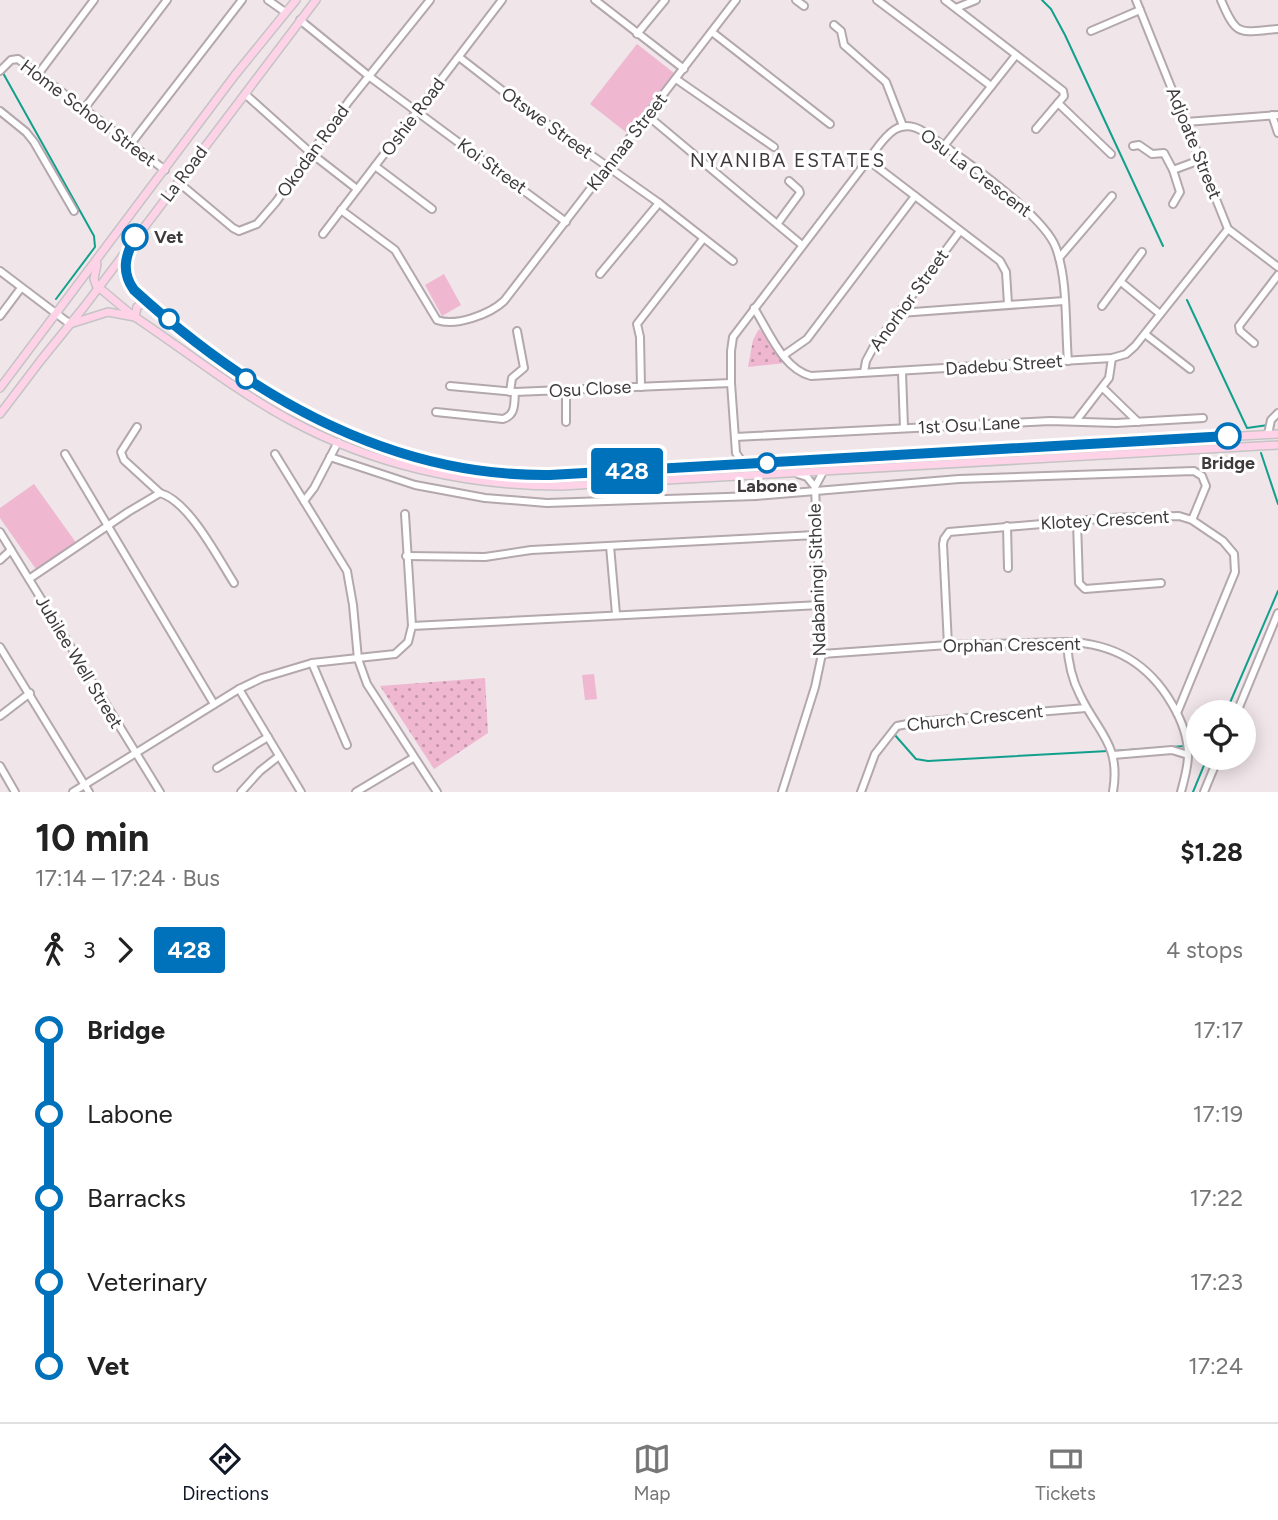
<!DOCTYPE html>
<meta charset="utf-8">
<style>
:root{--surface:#fff;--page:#f2f2f2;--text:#222;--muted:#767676;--line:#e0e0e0;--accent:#111827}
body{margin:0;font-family:Figtree,sans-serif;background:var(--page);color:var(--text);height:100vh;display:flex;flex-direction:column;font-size:26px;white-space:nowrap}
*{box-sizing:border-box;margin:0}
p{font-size:23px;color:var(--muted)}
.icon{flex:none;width:38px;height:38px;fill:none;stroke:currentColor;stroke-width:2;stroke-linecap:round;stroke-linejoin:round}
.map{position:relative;height:792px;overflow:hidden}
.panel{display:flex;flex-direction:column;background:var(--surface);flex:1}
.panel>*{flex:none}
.badge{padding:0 14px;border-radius:5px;font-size:24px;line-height:46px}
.fabs{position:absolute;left:1186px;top:700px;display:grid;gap:14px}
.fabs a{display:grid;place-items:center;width:70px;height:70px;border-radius:50%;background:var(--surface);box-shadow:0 4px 18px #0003;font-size:35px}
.map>.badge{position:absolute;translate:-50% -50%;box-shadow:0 0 0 4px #fff}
.legs{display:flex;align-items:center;gap:10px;height:77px;padding:0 35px;font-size:23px}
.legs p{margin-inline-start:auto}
.summary{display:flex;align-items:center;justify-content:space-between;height:119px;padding:0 35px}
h1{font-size:38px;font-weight:700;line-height:52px}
ul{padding:0 35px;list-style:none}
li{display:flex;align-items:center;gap:24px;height:84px;font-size:26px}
li i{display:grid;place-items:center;width:10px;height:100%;margin:0 9px;background:currentColor}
li i::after{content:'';width:18px;height:18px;margin:-9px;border:5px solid;border-radius:50%;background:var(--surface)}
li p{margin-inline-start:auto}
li:first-child i{background:linear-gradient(#0000 50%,currentColor 0)}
li:last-child i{background:linear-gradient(currentColor 50%,#0000 0)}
.tabs{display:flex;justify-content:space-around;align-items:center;height:98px;border-top:2px solid var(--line);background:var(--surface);font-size:19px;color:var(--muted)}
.tabs a{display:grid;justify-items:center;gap:4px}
.tabs .on{color:var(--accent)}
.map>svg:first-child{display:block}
</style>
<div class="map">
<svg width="1278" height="792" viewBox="0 0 1278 792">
<defs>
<pattern id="park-dots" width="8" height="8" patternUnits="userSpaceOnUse" patternTransform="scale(1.75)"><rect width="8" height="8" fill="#efb7d0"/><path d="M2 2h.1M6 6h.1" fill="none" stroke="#c396aa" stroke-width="1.8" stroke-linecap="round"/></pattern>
</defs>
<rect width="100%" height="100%" fill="#f0e5e9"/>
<g fill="url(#park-dots)">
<polygon points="759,329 768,336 785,363 748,367 753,340"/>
<polygon points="485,678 488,733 434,769 380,686"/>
</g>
<g fill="#efb7d0">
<polygon points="637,44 674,73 627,133 590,104"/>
<polygon points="444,274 461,305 442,316 425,285"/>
<polygon points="34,484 77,544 38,572 0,518 0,508"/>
<polygon points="594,674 597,699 585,700 582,675"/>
</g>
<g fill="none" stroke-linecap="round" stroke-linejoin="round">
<g stroke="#12a08c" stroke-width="2">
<polyline points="1042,0 1051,9 1065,35 1163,246"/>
<polyline points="3,73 94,236 95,247 56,299"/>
<polyline points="1187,300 1247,428 1268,425"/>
<polyline points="1261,453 1278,504"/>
<polyline points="1226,712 1278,591"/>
<polyline points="894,734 916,759 928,761 1108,751"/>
<polyline points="1190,745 1199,744"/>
<polyline points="1114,751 1185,746"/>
<polyline points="1193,792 1207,758"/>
</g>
<defs>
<g id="minor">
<polyline points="268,0 285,12"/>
<polyline points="595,0 684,69"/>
<polyline points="796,0 804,6"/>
<polyline points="877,0 991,86"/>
<polyline points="945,0 1063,91 1064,96 1036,129"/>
<polyline points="1136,0 1228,229 1278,267"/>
<path d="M 1221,0 C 1237,38 1239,32 1278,29"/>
<polyline points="956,8 976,0"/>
<polyline points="300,20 370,77 566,222"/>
<polyline points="834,25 841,31 844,45 886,82 903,126"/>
<polyline points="1091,31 1140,10"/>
<polyline points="712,32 830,124"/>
<polyline points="637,34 665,0"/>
<polyline points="459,57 526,109 659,203 733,261"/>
<polyline points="0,71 11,60 18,59 165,170"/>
<polyline points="39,73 94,0"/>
<polyline points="676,79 774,147"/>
<polyline points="245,94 312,154 357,189"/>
<polyline points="1058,103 1111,154"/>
<polyline points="84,109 167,0"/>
<polyline points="0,111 26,132 34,142 74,211"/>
<polyline points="1272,115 1278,133"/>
<polyline points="648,116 802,245"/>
<polyline points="1186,122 1278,115"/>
<polyline points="130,145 242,0"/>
<polyline points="944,146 1016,55"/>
<polyline points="1133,146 1139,145 1152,154 1164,153 1173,170 1200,160"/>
<polyline points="868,160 1000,261 1006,272 1008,304"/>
<polyline points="375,166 432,209"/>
<polyline points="1173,170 1180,192 1173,204"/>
<polyline points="178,182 233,228 239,231 257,224 276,202 349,101 430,0"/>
<path d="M 341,210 L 395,250 L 437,320 C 456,327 490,314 504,301 L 736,0"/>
<polyline points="778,223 800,193 799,190 789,181"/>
<polyline points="323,234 502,0"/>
<polyline points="1059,258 1112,196"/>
<polyline points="0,271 70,324"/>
<polyline points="600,274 659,203"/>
<polyline points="1121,282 1160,314"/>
<polyline points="1102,306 1142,252"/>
<path d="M 754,308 C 769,332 783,369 811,376 L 1112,358 L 1126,354 L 1135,346 L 1228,229"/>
<polyline points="900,313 1064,301"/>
<polyline points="0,316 21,288"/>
<polyline points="1145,334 1190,369"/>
<polyline points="1254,343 1240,331 1239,326 1278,275"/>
<polyline points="784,355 807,339 915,196"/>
<polyline points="864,372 866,361 873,348 960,231"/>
<polyline points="902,372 904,428"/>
<polyline points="450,386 515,392 731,383"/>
<polyline points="641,387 640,337 637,324 703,239"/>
<polyline points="1103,388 1138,422"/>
<polyline points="510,392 512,378 524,368 517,331"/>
<path d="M 436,412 L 503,419 C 516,415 514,404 515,392"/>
<polyline points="1076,421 1109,378 1112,358"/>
<polyline points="566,422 566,391"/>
<polyline points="137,427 121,452 124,460 160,493"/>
<polyline points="1268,434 1271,420 1278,413"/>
<polyline points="735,437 1050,421 1116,423 1203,418"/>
<polyline points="65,454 214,704"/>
<polyline points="275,454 347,571 353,605 358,659 367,684 437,792"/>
<polyline points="330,457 415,485 485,498 547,503 756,496 959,479 1194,471 1202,476 1206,486 1192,520"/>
<path d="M 743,463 L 736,453 L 731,383 L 731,351 L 733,337 L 868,160 C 883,141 896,114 924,132 C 956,154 1044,214 1056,248 C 1068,281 1065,326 1068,361"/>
<polyline points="798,474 807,477 815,487"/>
<polyline points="304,501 314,488 338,442"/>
<polyline points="405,514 412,626"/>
<polyline points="1077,522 1079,583 1085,589 1161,583"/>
<polyline points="1007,526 1008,568"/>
<polyline points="0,532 160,792"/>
<polyline points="610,546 616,614"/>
<polyline points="406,556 485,557 531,550 816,535"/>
<polyline points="0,560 11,550"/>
<path d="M 29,579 L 128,512 L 160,493 C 189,501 218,558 234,583"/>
<path d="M 1067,642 C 1068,661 1071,678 1080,695 C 1098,733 1121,744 1113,792"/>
<polyline points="948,645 943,544 944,539 949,532 1110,518 1179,516 1192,520 1223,541 1234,554 1235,572 1177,713"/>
<polyline points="0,647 89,792"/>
<path d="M 822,654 L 948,645 L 1067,642 C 1113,643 1149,664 1172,704 C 1181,719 1188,738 1188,755 C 1188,768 1184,780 1181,792"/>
<polyline points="312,663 347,745"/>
<polyline points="239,689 301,792"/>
<polyline points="1237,712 1278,613"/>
<polyline points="0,716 30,693"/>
<polyline points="1113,755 1172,750 1188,755"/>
<polyline points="0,766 15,792"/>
<polyline points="217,768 268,737"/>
<polyline points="73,792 239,689 262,678 312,663 395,654 408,642 412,626 820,605"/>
<polyline points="241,792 260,771 279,756"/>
<polyline points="356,792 413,758"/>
<polyline points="782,792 815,687 822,654 815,487 823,472"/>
<polyline points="861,792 875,754 897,726 918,722 1086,708"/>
<polyline points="1204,792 1218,758"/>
</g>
<g id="major">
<path d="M 133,240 C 125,259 121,272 134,290 C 248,395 390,477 550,475 L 1278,434"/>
<polyline points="97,264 94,279 96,285 132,315"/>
<polyline points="135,317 137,307 146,301"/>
<path d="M 70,324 L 108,312 L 135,317 C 186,351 236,391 290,420 C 373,465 467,486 561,486 L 1278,445"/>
<polyline points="0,388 235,75 296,0"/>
<polyline points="0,414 41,360 84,307 316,0"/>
</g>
</defs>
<use href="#minor" stroke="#b3a8ad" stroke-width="10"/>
<use href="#major" stroke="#c5c4c5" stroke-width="10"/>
<use href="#minor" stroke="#fff" stroke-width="6"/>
<use href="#major" stroke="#ffd3e7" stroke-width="7"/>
</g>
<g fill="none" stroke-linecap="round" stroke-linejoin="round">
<defs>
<path id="line-1" d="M 135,237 C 125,256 121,272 134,290 C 249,395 390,477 550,475 L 1228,436"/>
</defs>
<use href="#line-1" stroke="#fff" stroke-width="16"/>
<use href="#line-1" stroke="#0072bc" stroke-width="10"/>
</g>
<g fill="#fff" stroke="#0072bc" stroke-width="3.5">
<circle cx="135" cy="237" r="12"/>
<circle cx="169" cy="319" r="9"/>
<circle cx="246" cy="379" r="9"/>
<circle cx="1228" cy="436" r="12"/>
<circle cx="767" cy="463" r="9"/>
</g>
<g text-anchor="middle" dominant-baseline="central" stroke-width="6" stroke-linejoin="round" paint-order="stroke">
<g font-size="18" fill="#3f3b3d" stroke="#fff">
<text transform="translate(88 113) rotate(37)">Home School Street</text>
<text transform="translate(413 117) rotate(-53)">Oshie Road</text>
<text transform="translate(547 123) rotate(36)">Otswe Street</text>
<text transform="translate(627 142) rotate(-52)">Klannaa Street</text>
<text transform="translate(1194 143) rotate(68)">Adjoate Street</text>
<text transform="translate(313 151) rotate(-54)">Okodan Road</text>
<text transform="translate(492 166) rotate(36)">Koi Street</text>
<text transform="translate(976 173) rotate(37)">Osu La Crescent</text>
<text transform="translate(184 174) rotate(-53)">La Road</text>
<text transform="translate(909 300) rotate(-54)">Anorhor Street</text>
<text transform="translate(1004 365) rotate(-4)">Dadebu Street</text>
<text transform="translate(590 389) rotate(-3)">Osu Close</text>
<text transform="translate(969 425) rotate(-3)">1st Osu Lane</text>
<text transform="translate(1105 520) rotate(-3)">Klotey Crescent</text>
<text transform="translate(817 580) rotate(-92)">Ndabaningi Sithole</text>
<text transform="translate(1012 645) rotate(-1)">Orphan Crescent</text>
<text transform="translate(79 662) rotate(59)">Jubilee Well Street</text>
<text transform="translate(975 718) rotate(-6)">Church Crescent</text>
</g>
<g font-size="18" font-weight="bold" fill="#3f3b3d" stroke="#fff">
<text x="154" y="237" text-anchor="start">Vet</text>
<text x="1228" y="463">Bridge</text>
<text x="767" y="486">Labone</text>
</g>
<g font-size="19" letter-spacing="2" fill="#3f3b3d" stroke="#fff">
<text x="788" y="160">NYANIBA ESTATES</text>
</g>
</g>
</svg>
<div class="fabs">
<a><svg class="icon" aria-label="locate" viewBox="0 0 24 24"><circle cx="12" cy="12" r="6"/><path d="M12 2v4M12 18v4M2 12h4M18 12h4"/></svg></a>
</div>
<b class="badge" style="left:627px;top:471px;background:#0072bc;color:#fff">428</b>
</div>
<section class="panel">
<div class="summary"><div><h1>10 min</h1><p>17:14 – 17:24 · Bus</p></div><b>$1.28</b></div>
<div class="legs"><svg class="icon" aria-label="walk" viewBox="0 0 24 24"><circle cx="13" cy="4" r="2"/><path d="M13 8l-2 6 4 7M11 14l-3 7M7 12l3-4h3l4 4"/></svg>3<svg class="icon" aria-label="forward" viewBox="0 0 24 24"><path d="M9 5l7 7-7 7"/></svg><b class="badge" style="background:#0072bc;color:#fff">428</b><p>4 stops</p></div>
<ul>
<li><i style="color:#0072bc"></i><b>Bridge</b><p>17:17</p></li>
<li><i style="color:#0072bc"></i><span>Labone</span><p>17:19</p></li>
<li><i style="color:#0072bc"></i><span>Barracks</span><p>17:22</p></li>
<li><i style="color:#0072bc"></i><span>Veterinary</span><p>17:23</p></li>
<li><i style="color:#0072bc"></i><b>Vet</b><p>17:24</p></li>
</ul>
</section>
<nav class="tabs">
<a class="on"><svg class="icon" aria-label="directions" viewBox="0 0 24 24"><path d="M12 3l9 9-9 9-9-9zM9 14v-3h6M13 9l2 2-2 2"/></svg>Directions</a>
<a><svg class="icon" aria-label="map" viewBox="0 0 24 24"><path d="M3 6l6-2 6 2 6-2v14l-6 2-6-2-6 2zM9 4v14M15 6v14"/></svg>Map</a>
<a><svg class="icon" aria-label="tickets" viewBox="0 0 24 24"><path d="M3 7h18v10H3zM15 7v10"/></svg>Tickets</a>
</nav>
